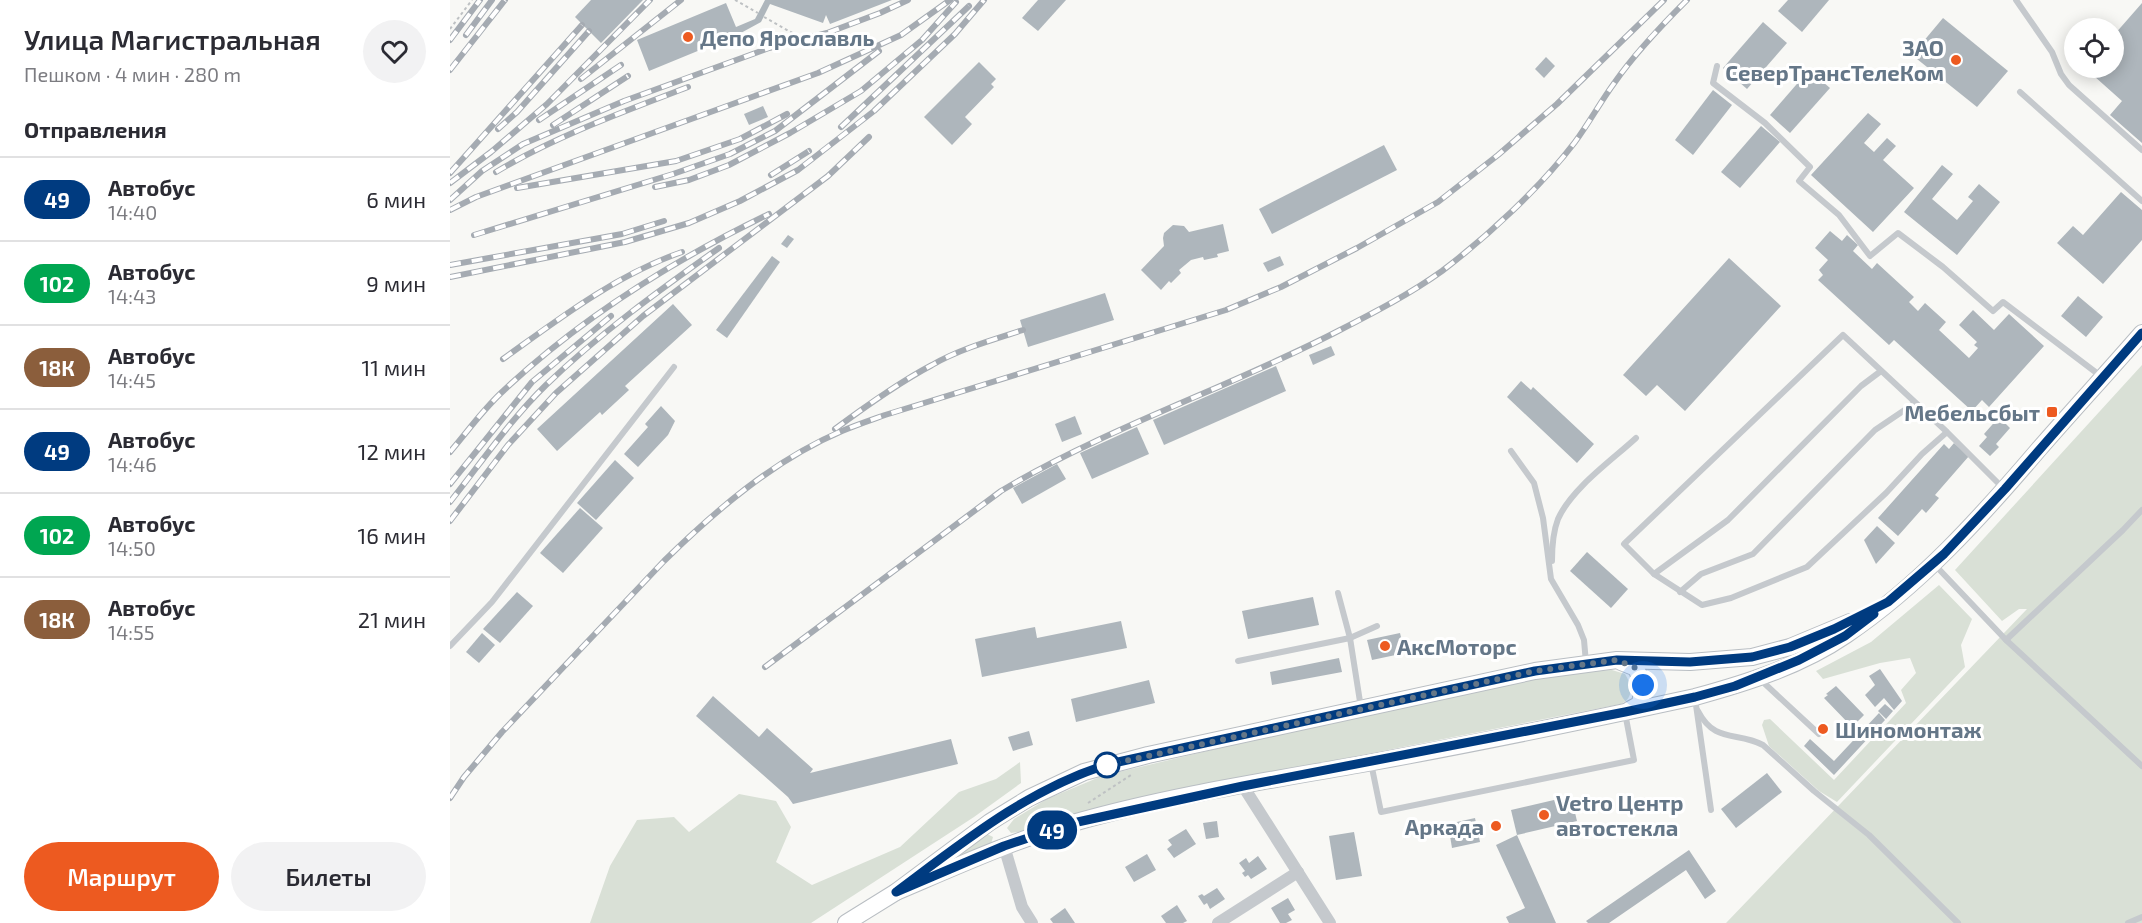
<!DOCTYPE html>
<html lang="ru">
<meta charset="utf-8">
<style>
:root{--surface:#fff;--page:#f2f2f3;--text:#2b2b33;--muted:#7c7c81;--line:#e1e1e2;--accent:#ed5a20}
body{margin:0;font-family:"Exo 2",sans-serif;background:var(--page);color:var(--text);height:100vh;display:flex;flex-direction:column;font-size:22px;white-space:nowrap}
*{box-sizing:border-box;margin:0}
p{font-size:20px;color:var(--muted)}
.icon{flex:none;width:33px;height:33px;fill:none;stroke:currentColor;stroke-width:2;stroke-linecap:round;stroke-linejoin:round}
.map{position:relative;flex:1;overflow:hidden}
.sheet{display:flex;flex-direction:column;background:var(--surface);width:450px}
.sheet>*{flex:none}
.badge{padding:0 12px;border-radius:20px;font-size:21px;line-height:39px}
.fabs{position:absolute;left:1614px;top:18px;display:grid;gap:12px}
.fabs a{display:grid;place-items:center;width:60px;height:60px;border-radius:50%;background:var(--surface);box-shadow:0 3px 15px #0003;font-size:30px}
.you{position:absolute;width:30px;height:30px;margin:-15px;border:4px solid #fff;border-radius:50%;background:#1a73e8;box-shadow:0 0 0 9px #1a73e833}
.map>.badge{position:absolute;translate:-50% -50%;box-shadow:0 0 0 3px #fff}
h2{padding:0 24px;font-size:22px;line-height:54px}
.round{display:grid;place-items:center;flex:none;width:63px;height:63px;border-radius:32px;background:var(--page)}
.overview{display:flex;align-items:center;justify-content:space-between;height:102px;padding:0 24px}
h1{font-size:28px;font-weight:600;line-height:45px}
.action{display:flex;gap:12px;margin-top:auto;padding:12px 24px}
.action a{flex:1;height:69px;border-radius:36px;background:var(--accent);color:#fff;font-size:24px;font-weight:600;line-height:69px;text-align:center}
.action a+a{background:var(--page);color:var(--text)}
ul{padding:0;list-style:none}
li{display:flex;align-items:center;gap:18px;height:84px;padding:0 24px;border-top:2px solid var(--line)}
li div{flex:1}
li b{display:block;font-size:22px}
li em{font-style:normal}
li .badge{min-width:66px;font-weight:700;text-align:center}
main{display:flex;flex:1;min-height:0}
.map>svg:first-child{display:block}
</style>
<main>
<section class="sheet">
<div class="overview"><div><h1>Улица Магистральная</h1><p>Пешком · 4 мин · 280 m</p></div><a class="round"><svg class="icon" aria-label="heart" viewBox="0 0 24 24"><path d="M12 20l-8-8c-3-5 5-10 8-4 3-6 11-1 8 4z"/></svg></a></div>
<h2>Отправления</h2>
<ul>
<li><span class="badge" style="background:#003b80;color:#fff">49</span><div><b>Автобус</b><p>14:40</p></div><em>6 мин</em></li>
<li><span class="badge" style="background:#00a651;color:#fff">102</span><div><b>Автобус</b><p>14:43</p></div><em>9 мин</em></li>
<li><span class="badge" style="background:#8b5e3c;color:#fff">18К</span><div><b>Автобус</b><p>14:45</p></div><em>11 мин</em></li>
<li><span class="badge" style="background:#003b80;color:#fff">49</span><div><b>Автобус</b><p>14:46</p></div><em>12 мин</em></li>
<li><span class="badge" style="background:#00a651;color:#fff">102</span><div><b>Автобус</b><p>14:50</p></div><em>16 мин</em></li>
<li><span class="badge" style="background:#8b5e3c;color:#fff">18К</span><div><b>Автобус</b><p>14:55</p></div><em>21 мин</em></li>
</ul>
<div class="action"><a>Маршрут</a><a>Билеты</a></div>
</section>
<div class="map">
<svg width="1692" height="923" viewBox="0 0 1692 923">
<rect width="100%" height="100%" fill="#f8f8f5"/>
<g fill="#d9e0d6">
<polygon points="1692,365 1692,923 1276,923 1577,609 1569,609 1552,621 1505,570"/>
<polygon points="1489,585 1522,619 1511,645 1515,667 1387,802 1369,791 1319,746 1312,725 1314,720 1320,719 1384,780 1456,703 1451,690 1466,673 1460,658 1430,663 1373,679 1366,671 1421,642"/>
<path d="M 1162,670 L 1175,674 C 1182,685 1184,698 1171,704 L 699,797 L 568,832 L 561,833 L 557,828 L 564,819 L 597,799 L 652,776 L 984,697 L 1058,682 L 1136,671 Z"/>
<polygon points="570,762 571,783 524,817 361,923 140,923 160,866 187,820 224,817 239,832 289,794 326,801 341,827 326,862 362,885 450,847 509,792 546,779"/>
<polygon points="537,834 543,837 541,844 480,872"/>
</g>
<g fill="#aeb6bc">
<polygon points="141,0 193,0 151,43 125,17"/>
<polygon points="315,0 442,0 380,24 376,15 373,23 320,4 311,22 289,34 199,71 187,40 276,3 286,27 305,19"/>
<polygon points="588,0 616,0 588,31 572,18"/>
<polygon points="1338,0 1379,0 1352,32 1328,11"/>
<polygon points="1692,3 1692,143 1660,115 1672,101 1635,68 1664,68 1664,35"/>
<polygon points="1493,18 1558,71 1527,107 1462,55"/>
<polygon points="1313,22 1337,43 1297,89 1273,68"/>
<polygon points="1096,57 1105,66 1094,78 1085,69"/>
<polygon points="529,62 546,79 541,84 544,87 515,117 522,124 502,145 474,117"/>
<polygon points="1359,70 1380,88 1340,133 1320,115"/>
<polygon points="1263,90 1282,105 1243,155 1225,140"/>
<polygon points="313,106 318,117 299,125 294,114"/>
<polygon points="1418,113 1431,124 1414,143 1424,152 1437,138 1446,146 1433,160 1464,188 1423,232 1361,175"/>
<polygon points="1311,126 1330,142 1290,188 1271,172"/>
<polygon points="934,145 947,170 822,234 809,209"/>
<polygon points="1492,165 1503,174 1482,199 1507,220 1523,201 1518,197 1529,184 1550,202 1507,255 1454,212"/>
<polygon points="1671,192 1692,210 1692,240 1653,284 1607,243 1623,226 1633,235"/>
<polygon points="773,224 779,251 767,254 768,257 754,260 753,257 741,260 729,270 731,273 721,283 719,281 711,290 691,270 714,246 713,238 714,233 723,225 734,226 739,232"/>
<polygon points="1380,231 1392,241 1397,235 1408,245 1403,251 1422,269 1427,263 1464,297 1459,302 1468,311 1475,303 1496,322 1489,330 1519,358 1528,348 1524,345 1527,342 1509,325 1523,310 1544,330 1559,314 1594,346 1539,407 1532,400 1522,411 1444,340 1439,345 1368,280 1373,275 1369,270 1378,260 1365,248"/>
<polygon points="338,235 344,239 337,248 331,244"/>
<polygon points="322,256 330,262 277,338 266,330"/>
<polygon points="830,256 834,265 818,272 813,263"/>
<polygon points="1279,258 1331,306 1235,411 1207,385 1196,396 1173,375"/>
<polygon points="655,293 664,320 578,347 570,320"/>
<polygon points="1628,296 1653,317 1636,337 1611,316"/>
<polygon points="223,304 242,325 175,386 179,390 152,415 150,412 107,451 87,429"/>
<polygon points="881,346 885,355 863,365 859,355"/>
<polygon points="826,366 836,391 714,445 703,420"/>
<polygon points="1071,381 1081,390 1083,387 1144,444 1127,463 1057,397"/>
<polygon points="211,406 225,421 218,435 188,467 174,454 198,427 195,424"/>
<polygon points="625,416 632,434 612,442 605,424"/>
<polygon points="1549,417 1560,428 1546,444 1549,447 1540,456 1529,446 1537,437 1534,434"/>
<polygon points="687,427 699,454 642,479 630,453"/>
<polygon points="1504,443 1519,456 1485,495 1489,498 1476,513 1472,509 1448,536 1428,518 1494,444 1499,449"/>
<polygon points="165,460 184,478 146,520 127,503"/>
<polygon points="607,464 616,479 572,504 563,488"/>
<polygon points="130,508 153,528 113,573 90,553"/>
<polygon points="1427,526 1445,543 1426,564 1414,540"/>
<polygon points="1137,552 1178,589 1161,608 1120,571"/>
<polygon points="67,592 83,606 50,643 33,629"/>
<polygon points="863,597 869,625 798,639 792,611"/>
<polygon points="671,621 677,648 532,677 525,639 585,627 587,638"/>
<polygon points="32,633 45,645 29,663 16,652"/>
<polygon points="950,633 955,653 922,660 917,640"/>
<polygon points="889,658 892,672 822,685 820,672"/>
<polygon points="1430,669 1452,701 1444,710 1434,698 1425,707 1415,695 1425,685 1419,676"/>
<polygon points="699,680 705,703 626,722 621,699"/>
<polygon points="1386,686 1414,715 1402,727 1374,698 1378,695 1376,694"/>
<polygon points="263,696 309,737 317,728 363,769 360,773 501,739 508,764 343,804 338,797 246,716"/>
<polygon points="1435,704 1443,711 1436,719 1428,711"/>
<polygon points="1429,713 1435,720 1384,775 1354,746 1360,739 1384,761"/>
<polygon points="579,731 583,745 563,751 558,737"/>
<polygon points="1317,773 1332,792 1286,828 1271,809"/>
<polygon points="1121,796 1127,821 1067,835 1061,810"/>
<polygon points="1025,818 1030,842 1002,848 998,824"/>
<polygon points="767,821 769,837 756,839 753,823"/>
<polygon points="736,829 746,844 724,858 717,849 722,845 718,840"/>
<polygon points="904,832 912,876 886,880 879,836"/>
<polygon points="1067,835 1106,923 1059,923 1056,917 1075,908 1046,845"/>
<polygon points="1239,850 1266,891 1255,899 1236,870 1159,923 1138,923 1136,921"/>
<polygon points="697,854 706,870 684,882 675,867"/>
<polygon points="808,856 817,869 801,879 798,875 795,877 792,873 795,871 789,863 796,858 799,863"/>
<polygon points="767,888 775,899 760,909 757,903 754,905 748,896 752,894 754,896"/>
<polygon points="838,898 845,910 838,914 842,920 836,923 830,923 821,908"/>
<polygon points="727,905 737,921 733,923 716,923 711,916"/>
<polygon points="615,908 625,923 603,923 600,919"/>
</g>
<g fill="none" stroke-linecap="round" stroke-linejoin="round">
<defs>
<g id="secondary">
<polyline points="1171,662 1186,668 1193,685 1190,704 1179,710"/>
<path d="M 446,892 C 505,867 562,841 623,823 C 717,796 816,781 912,764 C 1023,744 1134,721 1245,697 C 1296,683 1351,666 1396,635 C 1470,585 1531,517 1589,449 C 1623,410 1658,372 1692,333"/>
<polyline points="396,923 446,892 540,822 579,798 634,772 698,755 1085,671 1167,660 1240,662 1302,657 1340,647 1400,622"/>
</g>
</defs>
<use href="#secondary" stroke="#b9bec3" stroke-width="18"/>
<g stroke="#bec1c3" stroke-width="2" stroke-dasharray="3 3" stroke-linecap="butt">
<polyline points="285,0 308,13"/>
<polyline points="314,17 353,39"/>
<polyline points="0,29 22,0"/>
<polyline points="638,803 681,775"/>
</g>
<g stroke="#c5c9cd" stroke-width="6">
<polyline points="1566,0 1602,52 1611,74 1619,85 1692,150"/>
<polyline points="1267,66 1263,83 1315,123 1360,167 1349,181 1389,215 1420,256 1448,233 1493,267 1543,311 1553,302 1652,377"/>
<polyline points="1570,92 1692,201"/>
<polyline points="1497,432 1472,454 1436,493 1357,567 1281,598 1252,605 1204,574 1174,544 1393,335 1497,432 1554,489"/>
<polyline points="1061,451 1084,483 1093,518 1101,579 1128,625 1134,640 1136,663"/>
<path d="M 1102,561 C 1102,547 1103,532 1108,519 C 1122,488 1161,461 1186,438"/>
<polyline points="1484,564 1556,640 1692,766"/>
<polyline points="1204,574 1278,520 1411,386 1431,371"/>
<polyline points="1230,592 1251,574 1303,554 1425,430 1465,403"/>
<polyline points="888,593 900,638 927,626"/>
<polyline points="1556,640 1673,530 1692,510"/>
<polyline points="0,646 42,602 224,367"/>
<polyline points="788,661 900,638 911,708"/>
<polyline points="1311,677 1314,683 1369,734"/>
<polyline points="1245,698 1261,810"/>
<path d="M 1248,711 C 1265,744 1287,731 1313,745 L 1364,791 L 1419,835 L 1508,923"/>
<polyline points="921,763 931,812 1184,760 1175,713"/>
<polyline points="1678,923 1692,917"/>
</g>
<g stroke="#c5c9cd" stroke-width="12">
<polyline points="793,786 880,923"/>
<polyline points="554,846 572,907 582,923"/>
<polyline points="768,923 848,872"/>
</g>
<use href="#secondary" stroke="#fff" stroke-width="16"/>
<defs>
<g id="rail">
<polyline points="16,35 42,0"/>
<polyline points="0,40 30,0"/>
<polyline points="0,70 55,0"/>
<polyline points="131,79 231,0"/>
<polyline points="89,120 171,65"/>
<polyline points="103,125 178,76"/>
<polyline points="391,127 519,6"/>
<polyline points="48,129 67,112 139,31"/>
<path d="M 46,172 C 106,136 173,112 238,87"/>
<polyline points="0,173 132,25"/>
<polyline points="321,175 359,151"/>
<polyline points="0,183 41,152 97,104 200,0"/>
<polyline points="205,187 239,180 279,165 340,133 411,91 472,40 506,2"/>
<polyline points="67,188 226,161 290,139 337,114"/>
<polyline points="0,200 32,171 73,144 174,101 319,48 377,33 430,13 458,0"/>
<polyline points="0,210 26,197 368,73 451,35 500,0"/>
<polyline points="24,235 223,174 280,154 325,131 429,51"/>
<polyline points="0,265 172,234 214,221"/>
<polyline points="0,277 175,242 239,223 290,201 348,170 424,111 505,34 534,0"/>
<path d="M 53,359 C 110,318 166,275 232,252"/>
<path d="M 385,429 C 416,406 448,383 482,365 C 510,349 542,340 573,330"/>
<path d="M 0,452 C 17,432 32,411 51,393 C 129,319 222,261 319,214"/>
<polyline points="0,484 82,382 161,316"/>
<path d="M 0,502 C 31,463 60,420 96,385 C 149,334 208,291 269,248"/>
<polyline points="0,521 58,445 106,393 193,316 378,176 419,137"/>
<path d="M 315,667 L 551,491 C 658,427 779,388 890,330 C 925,312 960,294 992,271 C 1038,236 1090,188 1125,142 C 1139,123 1151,101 1165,82 C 1186,52 1211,26 1237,0"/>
<path d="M 0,798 L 14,777 L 52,732 L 214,561 C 266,510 324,460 392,431 C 406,425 421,420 435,415 L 776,310 L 831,287 L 907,248 L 988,202 L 1048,155 L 1107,104 L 1214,0"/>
</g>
</defs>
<use href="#rail" stroke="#a5abb2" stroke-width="6"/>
<use href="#rail" stroke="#fff" stroke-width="4" stroke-dasharray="11" stroke-linecap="butt"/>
</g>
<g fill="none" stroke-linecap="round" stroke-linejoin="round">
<defs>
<path id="line" d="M 1424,614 L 1395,636 L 1349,660 L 1285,686 L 1245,697 L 1175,712 L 793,786 L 623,823 L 554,846 L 446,892 C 513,842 578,789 659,764 L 1085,671 L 1167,660 L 1240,662 L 1302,657 L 1340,647 L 1384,629 L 1438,602 L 1494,554 L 1555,489 L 1692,333"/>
</defs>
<use href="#line" stroke="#fff" stroke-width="14"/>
<use href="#line" stroke="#003b80" stroke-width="9"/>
<polyline stroke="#657788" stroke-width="6" stroke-dasharray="0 10.8" points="657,765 1085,671 1167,660 1186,668 1193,685"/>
</g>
<g fill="#ed5a20" stroke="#fff" stroke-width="2">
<circle cx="238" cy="37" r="6"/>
<circle cx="1506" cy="60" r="6"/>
<rect x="1596" y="406" width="12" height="12" rx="3"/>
<circle cx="935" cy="646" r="6"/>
<circle cx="1373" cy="729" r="6"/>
<circle cx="1094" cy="815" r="6"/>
<circle cx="1046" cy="826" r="6"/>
</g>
<circle fill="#fff" stroke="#003b80" stroke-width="3" cx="657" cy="765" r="12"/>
<g text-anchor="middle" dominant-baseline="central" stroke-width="6" stroke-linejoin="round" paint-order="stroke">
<g font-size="22" font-weight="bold" fill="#657788" stroke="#fff" text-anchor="start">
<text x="250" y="37">Депо Ярославль</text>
<text x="1494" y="47" text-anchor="end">ЗАО<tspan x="1494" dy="25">СеверТрансТелеКом</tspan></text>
<text x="1590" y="412" text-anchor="end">Мебельсбыт</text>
<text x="947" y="646">АксМоторс</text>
<text x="1385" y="729">Шиномонтаж</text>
<text x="1106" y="802">Vetro Центр<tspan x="1106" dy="25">автостекла</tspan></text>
<text x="1034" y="826" text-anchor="end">Аркада</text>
</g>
</g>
</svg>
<div class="fabs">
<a><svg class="icon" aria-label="locate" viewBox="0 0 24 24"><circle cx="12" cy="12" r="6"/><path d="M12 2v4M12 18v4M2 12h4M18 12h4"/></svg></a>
</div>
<div class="you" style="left:1193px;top:685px"></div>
<b class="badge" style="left:602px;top:830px;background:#003b80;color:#fff">49</b>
</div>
</main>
